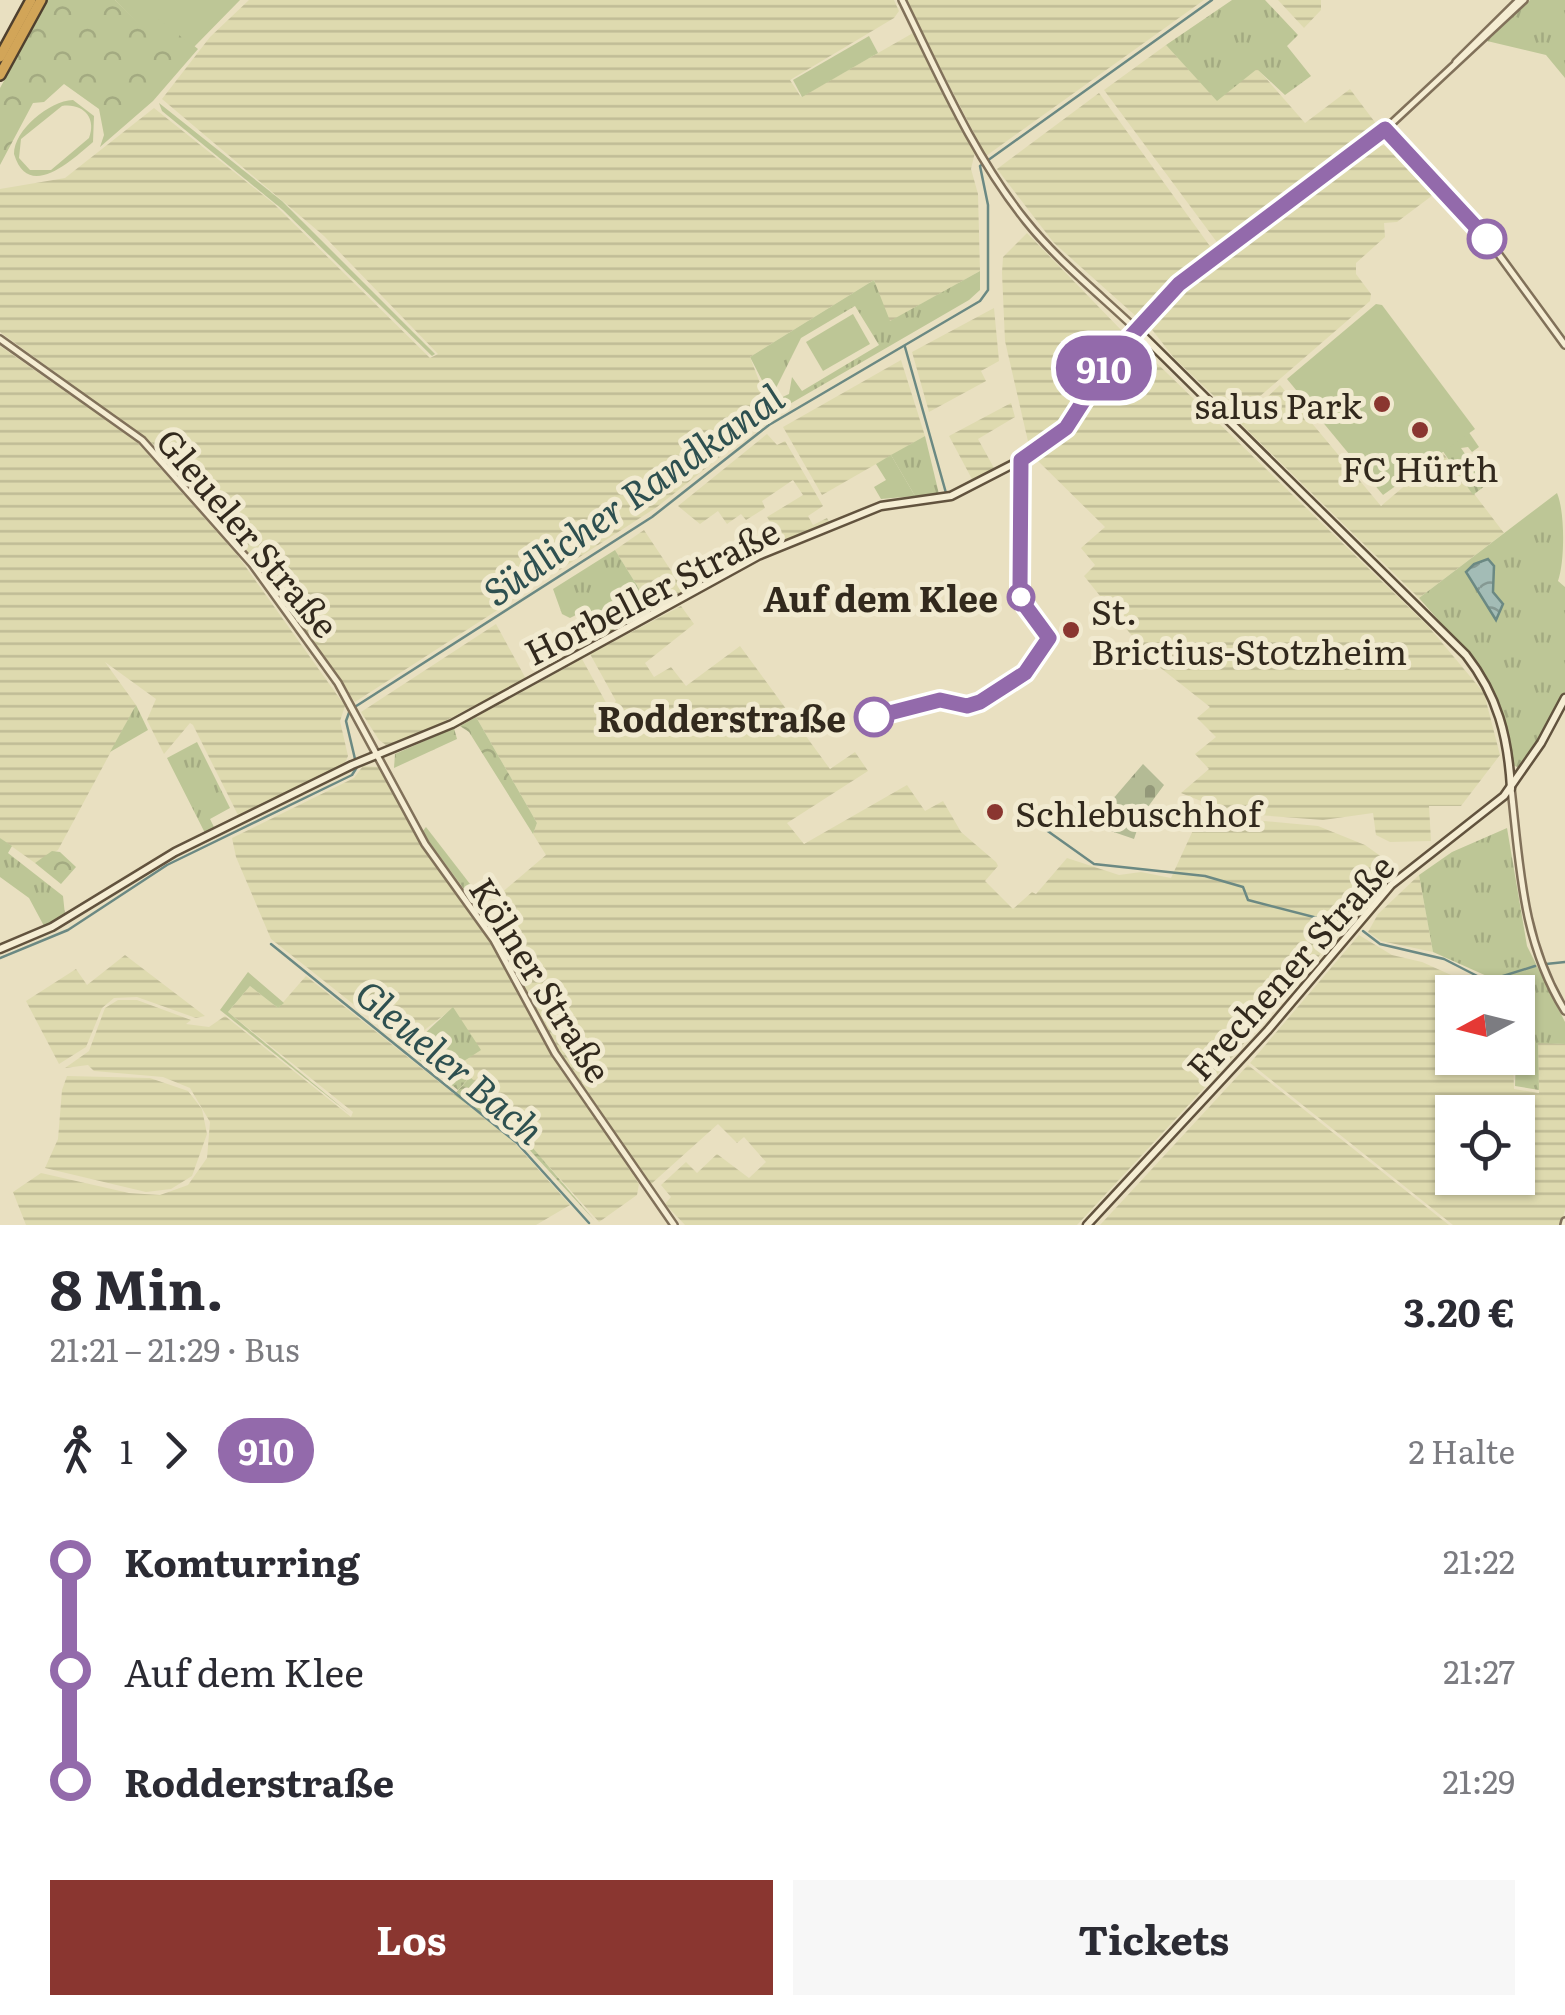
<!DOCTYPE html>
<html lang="de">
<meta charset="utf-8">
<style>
:root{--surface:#fff;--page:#f7f7f7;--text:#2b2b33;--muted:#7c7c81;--accent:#8a3630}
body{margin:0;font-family:Literata,serif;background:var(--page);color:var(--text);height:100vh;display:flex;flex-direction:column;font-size:38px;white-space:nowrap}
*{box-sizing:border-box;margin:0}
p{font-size:32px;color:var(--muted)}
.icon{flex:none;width:55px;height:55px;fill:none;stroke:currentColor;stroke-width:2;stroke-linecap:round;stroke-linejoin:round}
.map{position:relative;height:1225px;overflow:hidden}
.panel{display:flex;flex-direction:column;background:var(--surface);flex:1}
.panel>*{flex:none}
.badge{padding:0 20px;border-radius:32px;font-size:35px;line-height:65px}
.needle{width:65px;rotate:263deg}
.fabs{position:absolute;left:1435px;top:975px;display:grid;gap:20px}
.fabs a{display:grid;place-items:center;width:100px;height:100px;border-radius:0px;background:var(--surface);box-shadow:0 2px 8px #0004;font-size:50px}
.map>.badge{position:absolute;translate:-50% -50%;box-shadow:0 0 0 5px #fff}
.legs{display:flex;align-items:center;gap:15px;height:110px;padding:0 50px;font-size:32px}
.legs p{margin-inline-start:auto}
.overview{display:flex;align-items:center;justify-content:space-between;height:170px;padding:0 50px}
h1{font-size:55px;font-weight:700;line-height:75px}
.button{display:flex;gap:20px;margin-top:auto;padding:20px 50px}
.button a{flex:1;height:115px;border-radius:0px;background:var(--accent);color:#fff;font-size:40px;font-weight:700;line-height:115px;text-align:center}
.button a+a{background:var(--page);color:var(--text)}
ul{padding:0 50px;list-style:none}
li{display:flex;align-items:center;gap:35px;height:110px;font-size:38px}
li i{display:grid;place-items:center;width:15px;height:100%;margin:0 12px;background:currentColor}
li i::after{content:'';width:25px;height:25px;margin:-12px;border:8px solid;border-radius:50%;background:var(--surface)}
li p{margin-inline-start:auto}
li:first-child i{background:linear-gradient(#0000 50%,currentColor 0)}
li:last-child i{background:linear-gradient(currentColor 50%,#0000 0)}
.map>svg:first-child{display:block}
</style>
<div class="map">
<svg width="1565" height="1225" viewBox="0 0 1565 1225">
<defs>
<pattern id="farmland-rules" width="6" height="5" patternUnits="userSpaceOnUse" patternTransform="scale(2.5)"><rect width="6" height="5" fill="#dedaaf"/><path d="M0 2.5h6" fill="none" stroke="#bfbb96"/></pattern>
<pattern id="grass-tufts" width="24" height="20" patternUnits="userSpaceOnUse" patternTransform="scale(2.5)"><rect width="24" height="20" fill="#bdc696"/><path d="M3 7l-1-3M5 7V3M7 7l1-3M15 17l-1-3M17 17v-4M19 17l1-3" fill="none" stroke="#a3aa81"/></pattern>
<pattern id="forest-crowns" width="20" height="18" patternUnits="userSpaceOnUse" patternTransform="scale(2.5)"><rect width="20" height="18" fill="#bdc696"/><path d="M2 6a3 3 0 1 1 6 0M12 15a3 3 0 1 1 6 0" fill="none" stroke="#a3aa81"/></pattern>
<pattern id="cemetery-stones" width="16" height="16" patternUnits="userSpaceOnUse" patternTransform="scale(2.5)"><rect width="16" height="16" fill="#b4bb95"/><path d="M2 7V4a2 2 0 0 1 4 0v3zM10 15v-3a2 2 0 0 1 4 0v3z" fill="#939879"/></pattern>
<pattern id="water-waves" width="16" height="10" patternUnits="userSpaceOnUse" patternTransform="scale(2.5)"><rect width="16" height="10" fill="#a3bcb6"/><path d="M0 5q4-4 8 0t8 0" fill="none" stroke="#859993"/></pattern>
</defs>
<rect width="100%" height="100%" fill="#e9e0c1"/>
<g fill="url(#farmland-rules)" fill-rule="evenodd">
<polygon points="249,0 894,0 899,11 894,18 790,80 801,97 913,33 975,152 971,169 978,194 980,271 889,322 874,280 750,357 769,407 753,418 754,430 657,507 355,702 253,559 153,444 0,332 0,189 65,178 154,108 273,203 430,358 438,354 324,236 162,99 210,37"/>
<polygon points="905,0 1204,0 986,156"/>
<polygon points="1278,0 1321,0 1321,10 1304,28"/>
<polygon points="1166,45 1217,100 1257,68 1305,123 1350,89 1380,129 1219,245 1104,90"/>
<polygon points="1099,93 1212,249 1138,318 1054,243 997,169"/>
<polygon points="1377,145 1385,146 1433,195 1397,222 1384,223 1385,237 1356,263 1356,274 1371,294 1370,301 1236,417 1174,358 1150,327 1214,264"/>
<polygon points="1027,233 1125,334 1107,353 1071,420 1030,450 1005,341 1002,273 1003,257"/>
<polygon points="994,308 999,361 981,371 986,381 929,412 912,352"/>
<polygon points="1136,343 1428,626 1484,693 1500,755 1461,806 1429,806 1431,841 1390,842 1376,835 1373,813 1323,820 1231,813 1181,793 1209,769 1195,754 1216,737 1197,718 1210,707 1153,662 1084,576 1095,565 1081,548 1105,527 1037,460 1067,437 1093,406 1116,361"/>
<polygon points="0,346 136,441 238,556 345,706 340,721 348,756 344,765 238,815 193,725 190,723 164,754 147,720 156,699 105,662 136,705 58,850 35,863 0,838"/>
<polygon points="901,360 925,436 822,495 783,427"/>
<polygon points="1280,385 1381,506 1443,453 1504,533 1419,598 1240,423"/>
<polygon points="1011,403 1015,417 978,439 994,468 973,481 949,436"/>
<polygon points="767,434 777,445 785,441 823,506 808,516 813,525 827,518 829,522 766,549 762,544 778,535 767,517 803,495 793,480 762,501 765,508 746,520 741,514 727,524 718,511 700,524 678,506"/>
<polygon points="644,530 686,593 654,613 615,550"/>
<polygon points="681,606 694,624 645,663 654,677 671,667 686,686 740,646 830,769 855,752 868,771 787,823 804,844 907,785 925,811 943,801 961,832 996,862 998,866 985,881 1013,909 1032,892 1036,894 1067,858 1119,875 1141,872 1171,878 1200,815 1318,826 1365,845 1389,862 1393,870 1220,1071 1077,1225 685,1225 665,1204 671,1197 661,1185 686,1162 697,1173 717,1154 749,1178 766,1162 744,1137 737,1143 718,1124 650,1185 554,1044 506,950 480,911 546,855 533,834 537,823 476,717 582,659 609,708 616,701 590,654"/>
<polygon points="496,624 526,679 412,738 386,745 379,740 361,712"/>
<polygon points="363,766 379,767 418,838 492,941 543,1039 639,1184 637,1195 599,1222 524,1139 498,1118 504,1110 468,1079 461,1063 453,1008 405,1045 271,939 236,857 232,838 354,778"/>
<polygon points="1419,875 1433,952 1381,941 1368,932 1378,914"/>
<path d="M 1359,935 L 1392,955 L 1422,962 L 1489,992 L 1452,992 L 1452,1058 L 1513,1058 L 1514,1089 L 1539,1093 L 1538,1042 L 1565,1044 L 1565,1210 L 1561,1225 L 1453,1225 L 1250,1063 ZM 1452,1112 L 1518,1112 L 1518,1178 L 1452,1178 Z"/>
<polygon points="125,955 205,1016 196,1018 137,997 114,998 102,1008 86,1047 59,1064 26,1001 76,969 87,985"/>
<polygon points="306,976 512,1140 570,1205 536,1225 26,1225 13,1192 41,1173 129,1193 160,1195 188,1185 207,1158 210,1122 190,1088 163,1077 94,1071 88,1065 65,1068 89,1051 105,1008 118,1000 137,1000 191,1020 186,1024 209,1027 225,1016 351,1117 353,1112 228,1012 250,986 278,1008"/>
<polygon points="1248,1065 1449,1225 1100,1225"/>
<polygon points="67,1076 150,1078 188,1091 202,1109 207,1134 192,1176 171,1189 146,1192 45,1168 58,1139 62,1090"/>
</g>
<g fill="url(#grass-tufts)">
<polygon points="1232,0 1265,0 1298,35 1287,46 1311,76 1285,95 1257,69 1217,101 1166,45"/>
<polygon points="1530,0 1565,0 1565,78 1546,55 1487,41"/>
<polygon points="159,103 282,201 435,354 432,356 283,210 162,111"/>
<polygon points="980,271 980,290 969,300 781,409 774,409 772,402 789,394 792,377 802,391 879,345 855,306 801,338 771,398 750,357 874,280 890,321"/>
<polygon points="1468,431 1479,447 1472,452 1468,447 1461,448 1486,485 1473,495 1440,447"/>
<polygon points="925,436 939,494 915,496 891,455"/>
<path d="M 1557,493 C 1565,511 1565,562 1558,581 L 1565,587 L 1565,692 L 1523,766 L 1517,767 L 1513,765 C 1502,689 1468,654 1419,598 Z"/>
<polygon points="615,550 654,613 604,639 584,611 570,618 562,614 553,589"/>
<polygon points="136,705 148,730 110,752"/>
<polygon points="197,742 230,808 210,819 215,829 205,833 167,758"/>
<polygon points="426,827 487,906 480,911 422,832"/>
<polygon points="1507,828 1527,946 1565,1022 1565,1044 1538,1043 1539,1090 1515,1086 1518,992 1493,992 1489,977 1433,952 1419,875 1452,852"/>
<polygon points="0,838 12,846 8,853 63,896 65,915 44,926 29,898 0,877"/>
<polygon points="248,972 284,1003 278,1008 250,986 228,1012 351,1115 220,1010"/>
<polygon points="453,1007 481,1050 461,1063 468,1079 458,1090 407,1050"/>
</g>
<g fill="url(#forest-crowns)">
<polygon points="48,0 115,0 144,28 155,15 198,49 153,101 100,147 104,135 99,109 64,84 44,102 33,103 0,165 0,88"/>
<polygon points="476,717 537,823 533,834 469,732 460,726"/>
<polygon points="454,728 457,739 394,768 395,754"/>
<polygon points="52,851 60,852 76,867 61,884 35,863"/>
<polygon points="470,1077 505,1110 498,1119 532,1147 595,1221 524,1144 454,1095"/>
</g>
<polygon fill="url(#cemetery-stones)" points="1143,764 1164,785 1142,815 1134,839 1105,829 1112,800"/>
<g fill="#bdc696" fill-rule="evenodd">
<polygon points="115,0 240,0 194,47 155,16 144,29"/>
<polygon points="869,36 878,53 802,97 793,80"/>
<path d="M 73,100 L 94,116 L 93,142 C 71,161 28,201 14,154 C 14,130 49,101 73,100 ZM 62,106 C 83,103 97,118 89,138 L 51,170 L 30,170 L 19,158 L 21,139 Z"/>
<polygon points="1376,304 1382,305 1475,429 1383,495 1287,379"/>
<polygon points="853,314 870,344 823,371 806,342"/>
<polygon points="891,455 915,496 881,499 874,487 886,480 876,464"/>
</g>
<polygon fill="url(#water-waves)" stroke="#6b8983" stroke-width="2.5" points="1488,559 1494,566 1493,592 1503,604 1496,620 1466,572 1474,564"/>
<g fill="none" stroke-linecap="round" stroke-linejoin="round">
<g stroke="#6b8983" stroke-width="2.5">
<polyline points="905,347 946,493"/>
<polyline points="355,759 346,721 350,710 652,517 769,425 980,301 988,290 988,205 980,166 1212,0"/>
<polyline points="1033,820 1037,826"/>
<polyline points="1042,827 1094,864 1205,876 1243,887 1248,900 1341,924"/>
<polyline points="1363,931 1380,944 1444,959 1487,981 1535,966"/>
<polyline points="271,944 517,1143 589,1223"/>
<polyline points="0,958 68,930 167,865 352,775 357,767"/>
<polyline points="1546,964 1565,962"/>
</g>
<defs>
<g id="tertiary">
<path d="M 902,0 C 939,75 973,155 1026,221 C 1058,261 1099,294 1136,329 L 1189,276 L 1392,123 L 1524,0"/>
<polyline points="1456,62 1519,0"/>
<polyline points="1385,129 1486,237 1565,345"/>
<polyline points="0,339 142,440 252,564 338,683 425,844 494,940 555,1053 674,1225"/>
<path d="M 1511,788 C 1520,868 1522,941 1565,1011"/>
<polyline points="1564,1225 1565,1221"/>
</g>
<g id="secondary">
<path d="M 0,949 L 52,927 L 175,852 L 352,765 L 452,724 L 758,556 L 881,506 L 951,496 L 1021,460 L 1073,421 L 1111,358 L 1136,329 L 1466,655 C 1498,696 1508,737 1511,788"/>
<polyline points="1087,1225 1268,1030 1391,885 1504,796 1541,743 1565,698"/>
</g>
<g id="motorway">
<polyline points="0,57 31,0"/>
<polyline points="0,75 41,0"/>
</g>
</defs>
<use href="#tertiary" stroke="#81715a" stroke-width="10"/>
<use href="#secondary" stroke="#62533e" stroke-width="11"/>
<use href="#motorway" stroke="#4f402e" stroke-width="14"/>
<use href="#tertiary" stroke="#f5edd3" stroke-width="5"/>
<use href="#secondary" stroke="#f5edd3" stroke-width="6"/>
<use href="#motorway" stroke="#d2a558" stroke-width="9"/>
</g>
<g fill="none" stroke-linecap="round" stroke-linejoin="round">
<defs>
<polyline id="line-1" points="874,717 940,700 967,706 980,702 1025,673 1049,638 1024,604 1020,588 1021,460 1066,428 1111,358 1179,284 1385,129 1487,239"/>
</defs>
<use href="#line-1" stroke="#fff" stroke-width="22"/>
<use href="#line-1" stroke="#936aab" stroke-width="15"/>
</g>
<g fill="#fff" stroke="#936aab" stroke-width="5">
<circle cx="1487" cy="239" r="18"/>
<circle cx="1021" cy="597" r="12"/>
<circle cx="874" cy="717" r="18"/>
</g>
<g fill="#8a3630" stroke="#f1ead0" stroke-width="4">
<circle cx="1382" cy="404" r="10"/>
<circle cx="1420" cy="430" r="10"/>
<circle cx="1071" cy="630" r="10"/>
<circle cx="995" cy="812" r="10"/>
</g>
<g text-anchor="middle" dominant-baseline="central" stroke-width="10" stroke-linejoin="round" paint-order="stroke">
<g font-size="35" fill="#32291d" stroke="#f1ead0" text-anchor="start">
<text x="1362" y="404" text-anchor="end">salus Park</text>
<text x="1420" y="467" text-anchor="middle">FC Hürth</text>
<text x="1091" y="610">St.<tspan x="1091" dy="40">Brictius-Stotzheim</tspan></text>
<text x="1015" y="812">Schlebuschhof</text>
</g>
<g font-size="35" fill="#32291d" stroke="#f1ead0">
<text transform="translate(249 532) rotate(50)">Gleueler Straße</text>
<text transform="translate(651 590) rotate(-27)">Horbeller Straße</text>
<text transform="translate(1289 966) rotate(-48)">Frechener Straße</text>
<text transform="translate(542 979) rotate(58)">Kölner Straße</text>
</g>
<g font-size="35" font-weight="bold" fill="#32291d" stroke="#f1ead0" text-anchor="end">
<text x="998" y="597">Auf dem Klee</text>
<text x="846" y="717">Rodderstraße</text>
</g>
<g font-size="38" font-style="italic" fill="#2e5050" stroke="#f1ead0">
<text transform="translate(632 493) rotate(-35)">Südlicher Randkanal</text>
<text transform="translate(451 1060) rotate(40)">Gleueler Bach</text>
</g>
</g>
</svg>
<div class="fabs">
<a><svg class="needle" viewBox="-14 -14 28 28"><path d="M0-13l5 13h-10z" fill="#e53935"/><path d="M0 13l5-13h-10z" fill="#7c7c81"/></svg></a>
<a><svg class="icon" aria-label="locate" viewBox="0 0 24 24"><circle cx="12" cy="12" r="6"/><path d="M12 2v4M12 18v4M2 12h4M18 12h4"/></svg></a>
</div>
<b class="badge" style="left:1104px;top:368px;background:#936aab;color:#fff">910</b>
</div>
<section class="panel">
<div class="overview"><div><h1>8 Min.</h1><p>21:21 – 21:29 · Bus</p></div><b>3.20 €</b></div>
<div class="legs"><svg class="icon" aria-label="walk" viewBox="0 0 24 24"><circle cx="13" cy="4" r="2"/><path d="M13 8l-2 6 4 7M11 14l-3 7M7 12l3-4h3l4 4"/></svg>1<svg class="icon" aria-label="forward" viewBox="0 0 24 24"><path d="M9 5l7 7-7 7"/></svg><b class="badge" style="background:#936aab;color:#fff">910</b><p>2 Halte</p></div>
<ul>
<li><i style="color:#936aab"></i><b>Komturring</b><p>21:22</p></li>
<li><i style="color:#936aab"></i><span>Auf dem Klee</span><p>21:27</p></li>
<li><i style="color:#936aab"></i><b>Rodderstraße</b><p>21:29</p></li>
</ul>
<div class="button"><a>Los</a><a>Tickets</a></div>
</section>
